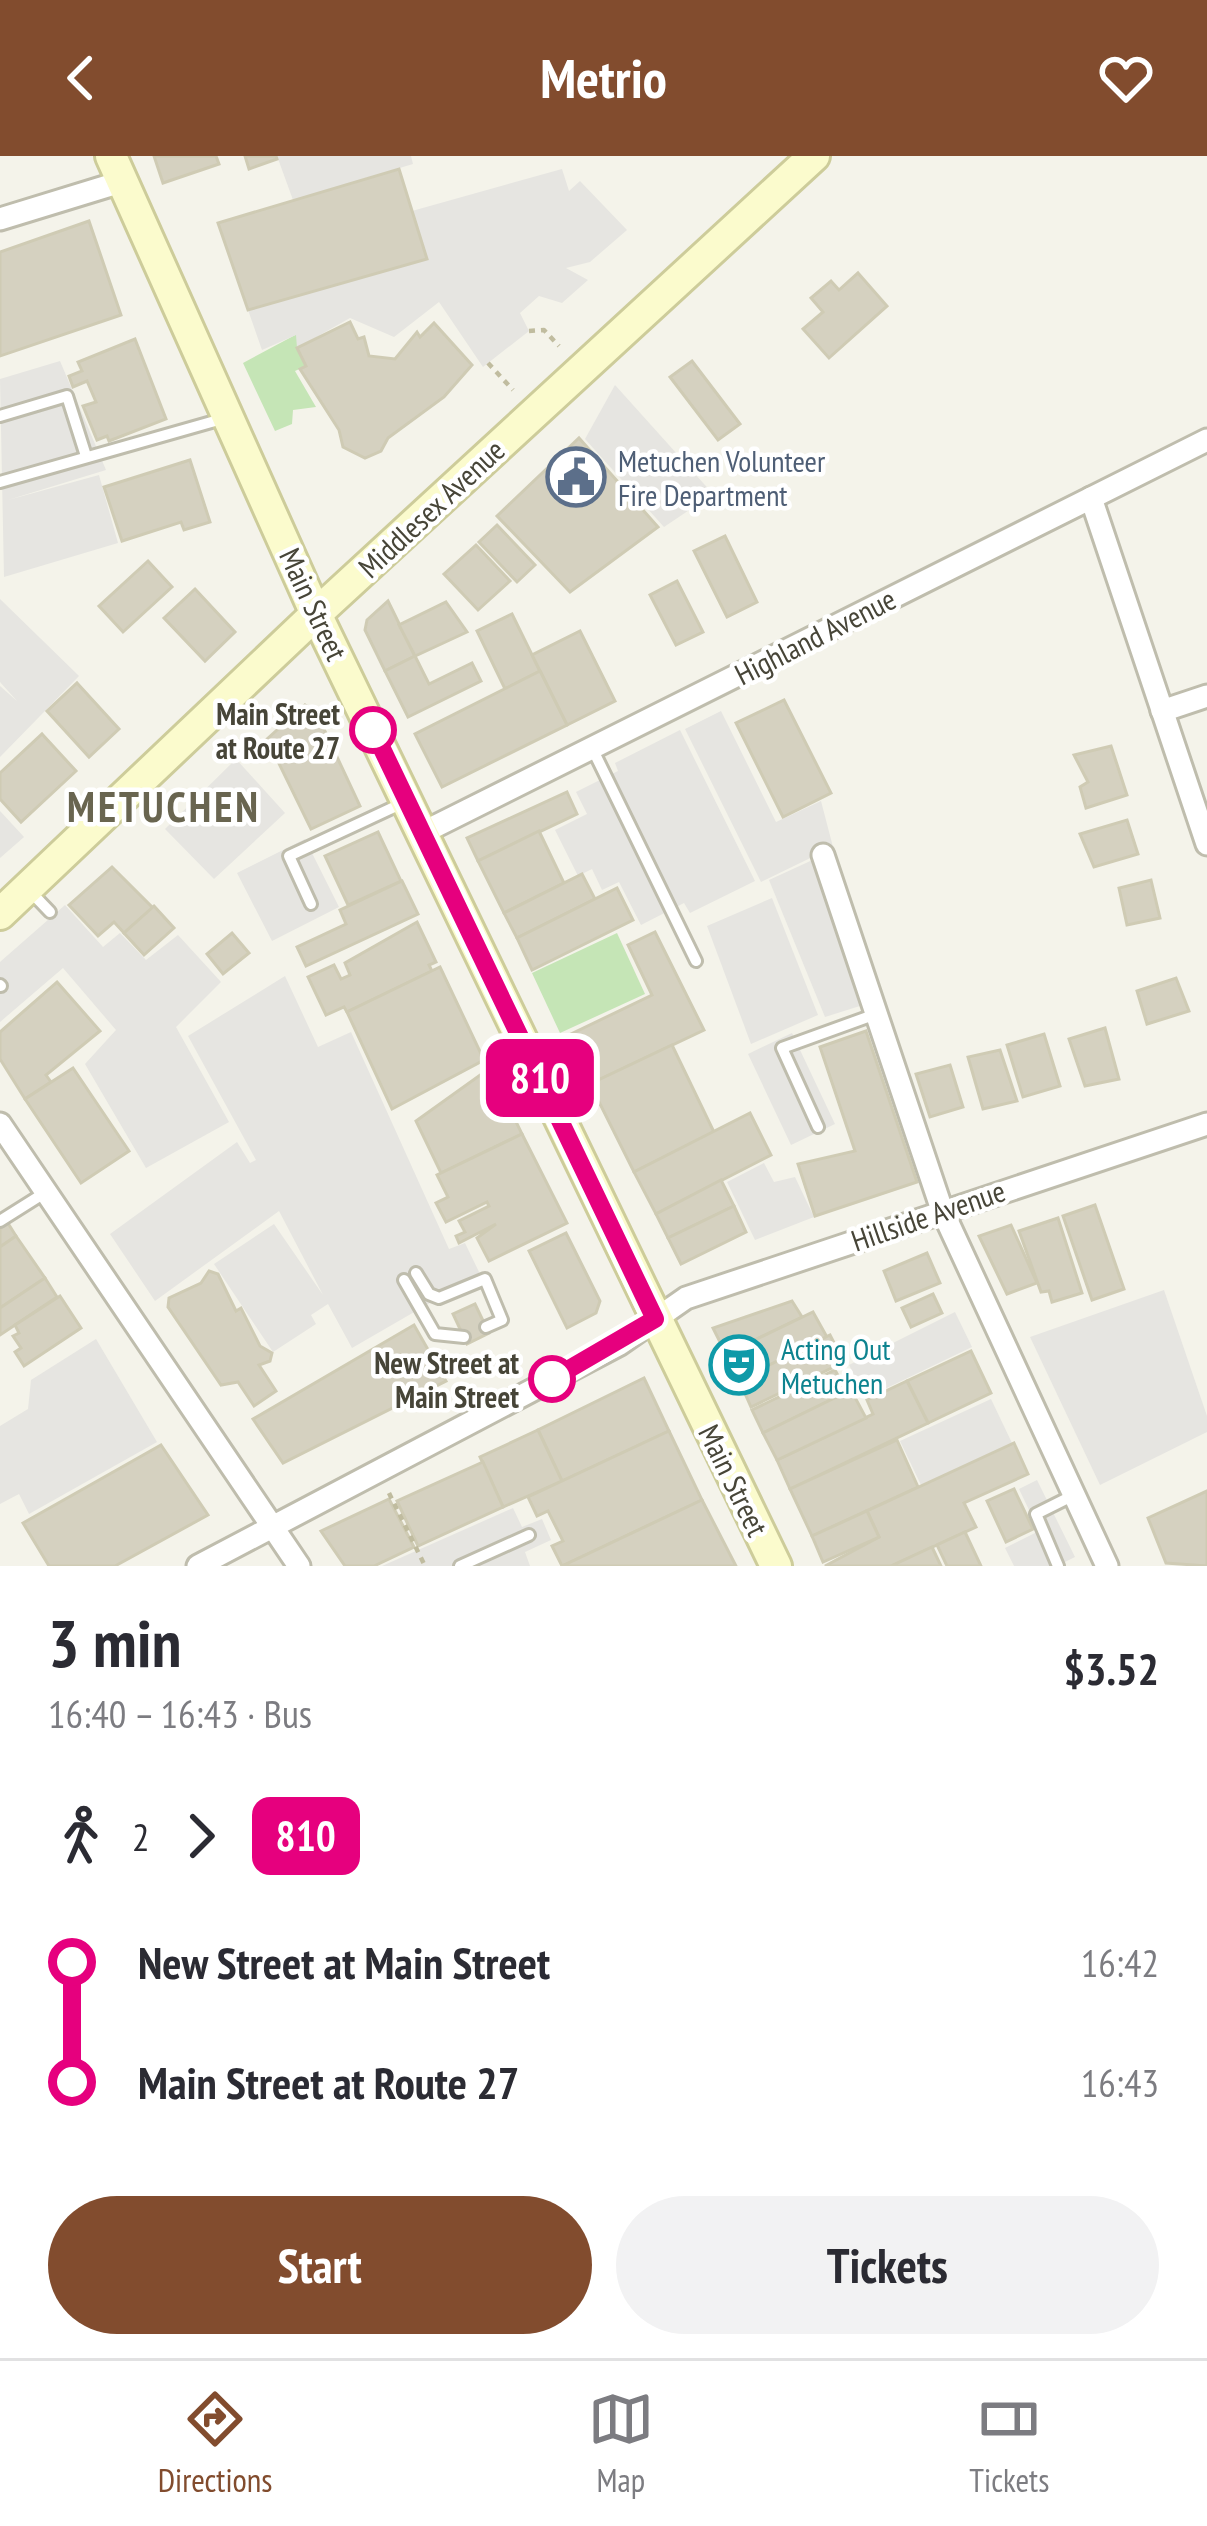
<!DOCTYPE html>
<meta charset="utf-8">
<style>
:root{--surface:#fff;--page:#f2f2f3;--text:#2b2b33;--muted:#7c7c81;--line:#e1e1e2;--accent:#824c2e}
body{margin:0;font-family:"PT Sans Narrow",sans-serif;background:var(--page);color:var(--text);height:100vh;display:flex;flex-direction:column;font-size:45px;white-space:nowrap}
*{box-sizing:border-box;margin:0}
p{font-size:39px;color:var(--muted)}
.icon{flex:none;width:66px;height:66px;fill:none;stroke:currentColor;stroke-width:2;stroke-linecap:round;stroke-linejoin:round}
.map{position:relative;height:1410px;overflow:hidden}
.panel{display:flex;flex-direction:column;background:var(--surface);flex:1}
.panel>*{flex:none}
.badge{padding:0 24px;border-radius:18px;font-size:42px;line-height:78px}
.map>.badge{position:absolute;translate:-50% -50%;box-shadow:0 0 0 6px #fff}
.legs{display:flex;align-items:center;gap:18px;height:132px;padding:0 48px;font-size:39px}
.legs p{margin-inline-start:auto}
.overview{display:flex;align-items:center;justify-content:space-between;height:204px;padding:0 48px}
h1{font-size:66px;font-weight:700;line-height:90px}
.action{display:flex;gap:24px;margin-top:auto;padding:24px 48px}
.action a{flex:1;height:138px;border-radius:72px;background:var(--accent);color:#fff;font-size:48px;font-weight:700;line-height:138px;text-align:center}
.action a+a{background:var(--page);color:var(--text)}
ul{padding:0 48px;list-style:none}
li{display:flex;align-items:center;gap:42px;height:120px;font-size:45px}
li i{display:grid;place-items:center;width:18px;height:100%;margin:0 15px;background:currentColor}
li i::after{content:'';width:30px;height:30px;margin:-15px;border:9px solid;border-radius:50%;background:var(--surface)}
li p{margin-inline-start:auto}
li:first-child i{background:linear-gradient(#0000 50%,currentColor 0)}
li:last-child i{background:linear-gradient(currentColor 50%,#0000 0)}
header{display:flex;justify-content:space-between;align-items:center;height:156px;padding:0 48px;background:var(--accent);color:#fff;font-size:54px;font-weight:700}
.menu{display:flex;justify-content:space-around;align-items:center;height:168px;border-top:3px solid var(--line);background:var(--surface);font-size:33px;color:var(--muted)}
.menu a{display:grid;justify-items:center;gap:6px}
.menu .current{color:var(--accent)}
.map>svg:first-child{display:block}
</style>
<header><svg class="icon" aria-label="back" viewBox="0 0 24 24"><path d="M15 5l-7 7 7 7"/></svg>Metrio<svg class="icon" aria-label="heart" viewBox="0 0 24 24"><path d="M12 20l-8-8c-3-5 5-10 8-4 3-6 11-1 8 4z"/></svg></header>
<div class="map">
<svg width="1207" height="1410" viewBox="0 0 1207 1410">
<rect width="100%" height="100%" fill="#f4f3ea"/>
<g fill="#c5e5b6">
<polygon points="297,178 306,210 295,215 316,251 293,254 292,268 275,275 243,207"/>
<polygon points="617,777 645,838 560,877 532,817"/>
</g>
<g fill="#e6e5e1">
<polygon points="277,0 411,0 413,8 293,44"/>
<polygon points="562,13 569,35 580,25 627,74 590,106 566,112 588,124 562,147 539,140 520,157 529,175 483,211 439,146 394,181 350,162 297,192 296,179 262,194 248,154 427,103 412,55"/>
<polygon points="60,205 106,314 8,344 99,319 118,387 4,421 0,223"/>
<polygon points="615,229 713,338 664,371 585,283"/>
<polygon points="0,443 79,520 0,601 0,530 17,545 0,526"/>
<polygon points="721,555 776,666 821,645 833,691 761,726 685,573"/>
<polygon points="680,574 755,725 690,757 684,747 641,769 619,726 602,734 592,713 578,720 555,674 587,658 576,636 618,615 615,607"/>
<polygon points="236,603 285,657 214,723 165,673"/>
<polygon points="0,655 24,681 0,702"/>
<polygon points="305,683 339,751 272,785 237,717"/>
<polygon points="832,695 882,843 825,861 769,724"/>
<polygon points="772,742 818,859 751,888 707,770"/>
<polygon points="65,749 103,791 120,777 146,804 178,779 221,826 176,871 229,966 146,1012 85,908 116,874 63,812 0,866 0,806"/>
<polygon points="285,820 318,891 351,876 449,1093 465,1087 480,1118 352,1192 328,1148 311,1159 316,1168 273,1196 214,1108 274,1068 323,1139 279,1055 155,1145 110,1078 237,986 250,1007 256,1004 188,880"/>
<polygon points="792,877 835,968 791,989 748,898"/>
<polygon points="764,1007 774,1026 795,1021 814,1061 755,1084 727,1026"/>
<polygon points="1164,1134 1207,1260 1207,1276 1100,1329 1030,1181"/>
<polygon points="955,1156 972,1191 866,1242 849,1209"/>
<polygon points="96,1183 157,1286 29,1358 19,1338 0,1348 0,1270 28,1253 31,1224"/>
<polygon points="991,1243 1012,1287 921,1329 900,1285"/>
<polygon points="1037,1324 1075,1401 1057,1410 1014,1410 1005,1392 1039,1375 1019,1333"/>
<polygon points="513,1352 522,1371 542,1363 551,1384 525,1396 530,1410 382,1410"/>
</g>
<g fill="#d5d1c0" stroke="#cfcbb4" stroke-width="3">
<polygon points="154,0 216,0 219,8 163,27"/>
<polygon points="245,0 276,0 277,3 249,13"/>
<polygon points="399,13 427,103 248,154 218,67"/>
<polygon points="89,65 121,159 0,200 0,96"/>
<polygon points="858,117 887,150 829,202 803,173 823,156 811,142 831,125 839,134"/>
<polygon points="350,166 358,183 364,181 369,200 395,203 417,176 420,181 434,167 472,209 444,241 388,282 381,295 365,302 343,291 339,274 300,213 306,210 297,192"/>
<polygon points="135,183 166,263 109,285 107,280 97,284 83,250 96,246 87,225 73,231 69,220 82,215 78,206"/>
<polygon points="692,205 740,268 718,284 670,221"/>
<polygon points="579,282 658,371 570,436 497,360"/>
<polygon points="190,304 210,366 184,374 181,366 122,385 104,331"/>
<polygon points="497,369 535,409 517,426 479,386"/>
<polygon points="725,380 757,446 727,461 694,395"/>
<polygon points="476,389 510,425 478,454 444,418"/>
<polygon points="148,405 172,431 123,476 99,450"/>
<polygon points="677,425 703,476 676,489 650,439"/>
<polygon points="195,433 235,476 205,505 164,462"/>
<polygon points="388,445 415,500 385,515 365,474 367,464"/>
<polygon points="446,446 467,476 415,500 399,469"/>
<polygon points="512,458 540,515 505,533 477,475"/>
<polygon points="580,475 615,545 567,569 532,499"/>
<polygon points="415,500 429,528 472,507 481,525 408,561 385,515"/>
<polygon points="540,515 567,569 442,631 415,578"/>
<polygon points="77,527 119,573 89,601 47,555"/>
<polygon points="784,544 831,637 783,661 736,567"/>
<polygon points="305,549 316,556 360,650 311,673 267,583"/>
<polygon points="42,578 76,615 21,666 0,643 0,617"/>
<polygon points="1111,590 1127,639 1086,652 1080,631 1088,626 1074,599"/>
<polygon points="567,636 577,658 478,705 467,682"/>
<polygon points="1127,664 1138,698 1094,711 1080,678"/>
<polygon points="539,675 564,727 504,757 478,705"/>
<polygon points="378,676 401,725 348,749 325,700"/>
<polygon points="112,711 153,752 124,777 114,766 98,780 69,749"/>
<polygon points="582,718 595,743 517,782 504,757"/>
<polygon points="1151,724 1160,762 1127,769 1119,732"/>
<polygon points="402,725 418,758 306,810 297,791 346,768 340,754"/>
<polygon points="617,732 633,764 532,814 517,782"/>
<polygon points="154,750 174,772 144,799 124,777"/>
<polygon points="417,766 436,806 429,809 432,815 347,856 344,851 326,859 308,821 334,809 341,823 350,819 345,807"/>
<polygon points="655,776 704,874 590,928 567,880 652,839 628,789"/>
<polygon points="232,777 249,797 223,818 207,798"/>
<polygon points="440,811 484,904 392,953 347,856"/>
<polygon points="1176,822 1189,855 1147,868 1137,835"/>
<polygon points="57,826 100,875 46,919 51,926 25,943 0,903 0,876"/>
<polygon points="1105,872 1119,923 1085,930 1069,883"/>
<polygon points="866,875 917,1026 815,1060 798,1008 855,995 820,891"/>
<polygon points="1044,878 1060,930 1023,941 1007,889"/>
<polygon points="672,889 714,976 634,1016 590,928"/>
<polygon points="1000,894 1017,945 983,953 968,901"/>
<polygon points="950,909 963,951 930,961 916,918"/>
<polygon points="73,912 129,995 81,1027 25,943"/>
<polygon points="490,912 522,978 441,1017 416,965"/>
<polygon points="750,957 771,999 656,1058 634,1016"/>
<polygon points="522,978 567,1067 489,1105 477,1082 496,1068 459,1087 456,1080 465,1076 459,1065 489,1050 487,1046 446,1066 436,1047 448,1041 437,1019"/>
<polygon points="721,1024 734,1050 668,1082 656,1058"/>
<polygon points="1095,1049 1124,1133 1092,1144 1063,1060"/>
<polygon points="734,1050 746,1076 681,1108 668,1082"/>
<polygon points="1058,1062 1082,1137 1052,1146 1049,1135 1041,1136 1019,1075"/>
<polygon points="6,1064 16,1080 0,1091 0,1068"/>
<polygon points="1011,1069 1037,1127 1007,1138 979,1080"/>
<polygon points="566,1077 600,1145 596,1157 567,1172 529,1095"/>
<polygon points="16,1080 45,1122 0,1152 0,1091"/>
<polygon points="927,1097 940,1127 896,1145 884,1115"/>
<polygon points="209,1115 218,1118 236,1155 241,1152 260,1190 272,1197 270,1205 259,1209 276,1235 254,1250 238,1226 221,1229 168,1151 169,1142 201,1127"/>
<polygon points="45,1122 57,1141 0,1179 0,1152"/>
<polygon points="933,1138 942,1157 911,1171 902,1152"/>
<polygon points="60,1140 81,1172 24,1210 15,1196 21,1192 13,1180 19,1177 15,1169"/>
<polygon points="792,1145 802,1161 726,1198 713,1172"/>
<polygon points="475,1148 489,1177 467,1188 453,1158"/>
<polygon points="813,1156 827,1181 739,1224 726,1198"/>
<polygon points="414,1169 446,1225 283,1307 253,1263"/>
<polygon points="830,1179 844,1206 751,1251 739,1224"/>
<polygon points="971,1195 991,1237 928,1267 907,1225"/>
<polygon points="835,1214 847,1236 763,1277 752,1254"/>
<polygon points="644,1222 669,1275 562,1325 538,1274"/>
<polygon points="907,1225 928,1267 790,1333 777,1304 873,1258 867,1244"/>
<polygon points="851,1234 866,1262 777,1304 763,1277"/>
<polygon points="538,1274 562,1325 503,1351 480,1301"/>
<polygon points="669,1275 702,1344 562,1410 552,1390 563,1385 548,1355 537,1360 528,1341"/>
<polygon points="897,1284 918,1331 812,1380 790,1333"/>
<polygon points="1014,1287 1028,1318 964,1347 976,1371 891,1410 825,1410 879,1381 867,1355"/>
<polygon points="161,1289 208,1359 115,1410 49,1410 23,1367"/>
<polygon points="483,1306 503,1351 418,1390 397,1345"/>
<polygon points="1014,1333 1033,1373 1006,1386 987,1345"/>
<polygon points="1207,1335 1207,1410 1166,1407 1148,1362"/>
<polygon points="389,1343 414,1391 374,1410 345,1410 321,1375"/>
<polygon points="702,1344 736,1410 562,1410"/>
<polygon points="867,1355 879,1381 823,1406 812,1380"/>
<polygon points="965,1376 981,1410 947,1410 937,1389"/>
<polygon points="932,1391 941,1410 891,1410"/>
</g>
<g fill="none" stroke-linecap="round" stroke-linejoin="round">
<defs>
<g id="lane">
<polyline points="0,260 67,240 86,300"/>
<polyline points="0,326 222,263"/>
<polyline points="592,592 696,805"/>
<polyline points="28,733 50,756"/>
<polyline points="311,748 289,700 405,646"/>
<polyline points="0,829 1,830"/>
<polyline points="818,971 782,892 876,858"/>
<polyline points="0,1065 46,1036"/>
<polyline points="416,1117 429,1138 439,1142 485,1123 502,1164 486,1171"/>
<polyline points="404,1124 435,1178 464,1181"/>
<polyline points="460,1410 529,1379"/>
<polyline points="1058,1410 1036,1358 1074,1339"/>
</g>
<g id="street">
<polyline points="0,63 124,25"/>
<polyline points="1091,342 1207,688"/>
<polyline points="1162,555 1207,540"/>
<polyline points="424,676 1207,284"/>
<polyline points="823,699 942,1054 1107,1410"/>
<polyline points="0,968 299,1410"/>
<polyline points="198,1410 620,1188 686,1142 1207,968"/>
</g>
<g id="secondary">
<polyline points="111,0 316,458 776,1410"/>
<polyline points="0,758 316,458 814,0"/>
</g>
</defs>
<use href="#lane" stroke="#bfbdad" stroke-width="16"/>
<use href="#street" stroke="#bfbdad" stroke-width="27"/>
<use href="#secondary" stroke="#cdcc9a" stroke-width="36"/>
<g stroke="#c0bc9f" stroke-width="4.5" stroke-dasharray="6 6" stroke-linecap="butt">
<polyline points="529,175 544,174 559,190"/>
<polyline points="488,207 513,234"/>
<polyline points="389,1337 425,1410"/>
</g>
<use href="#lane" stroke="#fff" stroke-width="10"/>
<use href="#street" stroke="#fff" stroke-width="21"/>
<use href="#secondary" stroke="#fbfbcd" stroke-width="30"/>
</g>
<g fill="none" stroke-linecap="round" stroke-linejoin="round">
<defs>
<polyline id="line-1" points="373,574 655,1163 552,1223"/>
</defs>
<use href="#line-1" stroke="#fff" stroke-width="27"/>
<use href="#line-1" stroke="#e6007e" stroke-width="18"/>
</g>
<defs>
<symbol id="civic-ring" viewBox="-11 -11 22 22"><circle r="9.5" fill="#fff" stroke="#5c6f8a" stroke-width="1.5"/><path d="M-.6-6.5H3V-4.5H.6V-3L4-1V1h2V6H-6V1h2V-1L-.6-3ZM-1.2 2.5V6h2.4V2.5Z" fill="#5c6f8a"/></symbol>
<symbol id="theatre-ring" viewBox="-11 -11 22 22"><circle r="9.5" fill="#fff" stroke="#0f9aa8" stroke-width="1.5"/><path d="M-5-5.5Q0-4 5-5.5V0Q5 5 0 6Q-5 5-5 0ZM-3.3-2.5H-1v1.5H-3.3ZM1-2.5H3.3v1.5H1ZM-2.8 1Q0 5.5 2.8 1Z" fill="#0f9aa8"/></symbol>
</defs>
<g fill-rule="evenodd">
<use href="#civic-ring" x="543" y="288" width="66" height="66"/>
<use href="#theatre-ring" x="706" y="1176" width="66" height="66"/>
</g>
<g fill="#fff" stroke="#e6007e" stroke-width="6">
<circle cx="373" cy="574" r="21"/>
<circle cx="552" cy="1223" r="21"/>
</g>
<g text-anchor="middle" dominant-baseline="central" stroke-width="9" stroke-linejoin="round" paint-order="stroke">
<g font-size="30" fill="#4e5e75" stroke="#fff" text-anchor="start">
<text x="618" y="304">Metuchen Volunteer<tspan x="618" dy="34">Fire Department</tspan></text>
</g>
<g font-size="30" fill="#474538" stroke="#fff">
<text transform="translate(431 352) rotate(-43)">Middlesex Avenue</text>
<text transform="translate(314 448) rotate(65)">Main Street</text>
<text transform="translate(815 480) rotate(-27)">Highland Avenue</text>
<text transform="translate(928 1059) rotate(-19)">Hillside Avenue</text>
<text transform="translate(734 1324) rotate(64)">Main Street</text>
</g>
<g font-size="30" font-weight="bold" fill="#474538" stroke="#fff" text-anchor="end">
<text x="340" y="557">Main Street<tspan x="340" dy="34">at Route 27</tspan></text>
<text x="519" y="1206">New Street at<tspan x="519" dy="34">Main Street</tspan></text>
</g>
<g font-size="30" fill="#0d838f" stroke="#fff" text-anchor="start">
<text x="781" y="1192">Acting Out<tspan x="781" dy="34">Metuchen</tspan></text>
</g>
<g font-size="42" font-weight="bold" letter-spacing="3" fill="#696550" stroke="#fff">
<text x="164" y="650">METUCHEN</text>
</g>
</g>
</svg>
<b class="badge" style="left:540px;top:922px;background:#e6007e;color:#fff">810</b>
</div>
<section class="panel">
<div class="overview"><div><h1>3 min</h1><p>16:40 – 16:43 · Bus</p></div><b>$3.52</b></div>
<div class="legs"><svg class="icon" aria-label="walk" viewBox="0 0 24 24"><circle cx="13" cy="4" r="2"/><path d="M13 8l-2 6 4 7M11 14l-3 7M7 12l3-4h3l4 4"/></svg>2<svg class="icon" aria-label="forward" viewBox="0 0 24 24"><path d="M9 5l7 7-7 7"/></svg><b class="badge" style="background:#e6007e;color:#fff">810</b></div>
<ul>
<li><i style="color:#e6007e"></i><b>New Street at Main Street</b><p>16:42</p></li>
<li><i style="color:#e6007e"></i><b>Main Street at Route 27</b><p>16:43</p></li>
</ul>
<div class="action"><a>Start</a><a>Tickets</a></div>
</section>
<nav class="menu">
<a class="current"><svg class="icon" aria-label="directions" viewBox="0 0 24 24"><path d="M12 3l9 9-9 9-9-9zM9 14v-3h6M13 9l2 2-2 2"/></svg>Directions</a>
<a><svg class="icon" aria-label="map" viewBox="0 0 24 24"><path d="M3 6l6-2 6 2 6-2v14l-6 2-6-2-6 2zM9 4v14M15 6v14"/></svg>Map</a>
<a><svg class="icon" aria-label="tickets" viewBox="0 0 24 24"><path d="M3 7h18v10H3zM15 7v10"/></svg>Tickets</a>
</nav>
